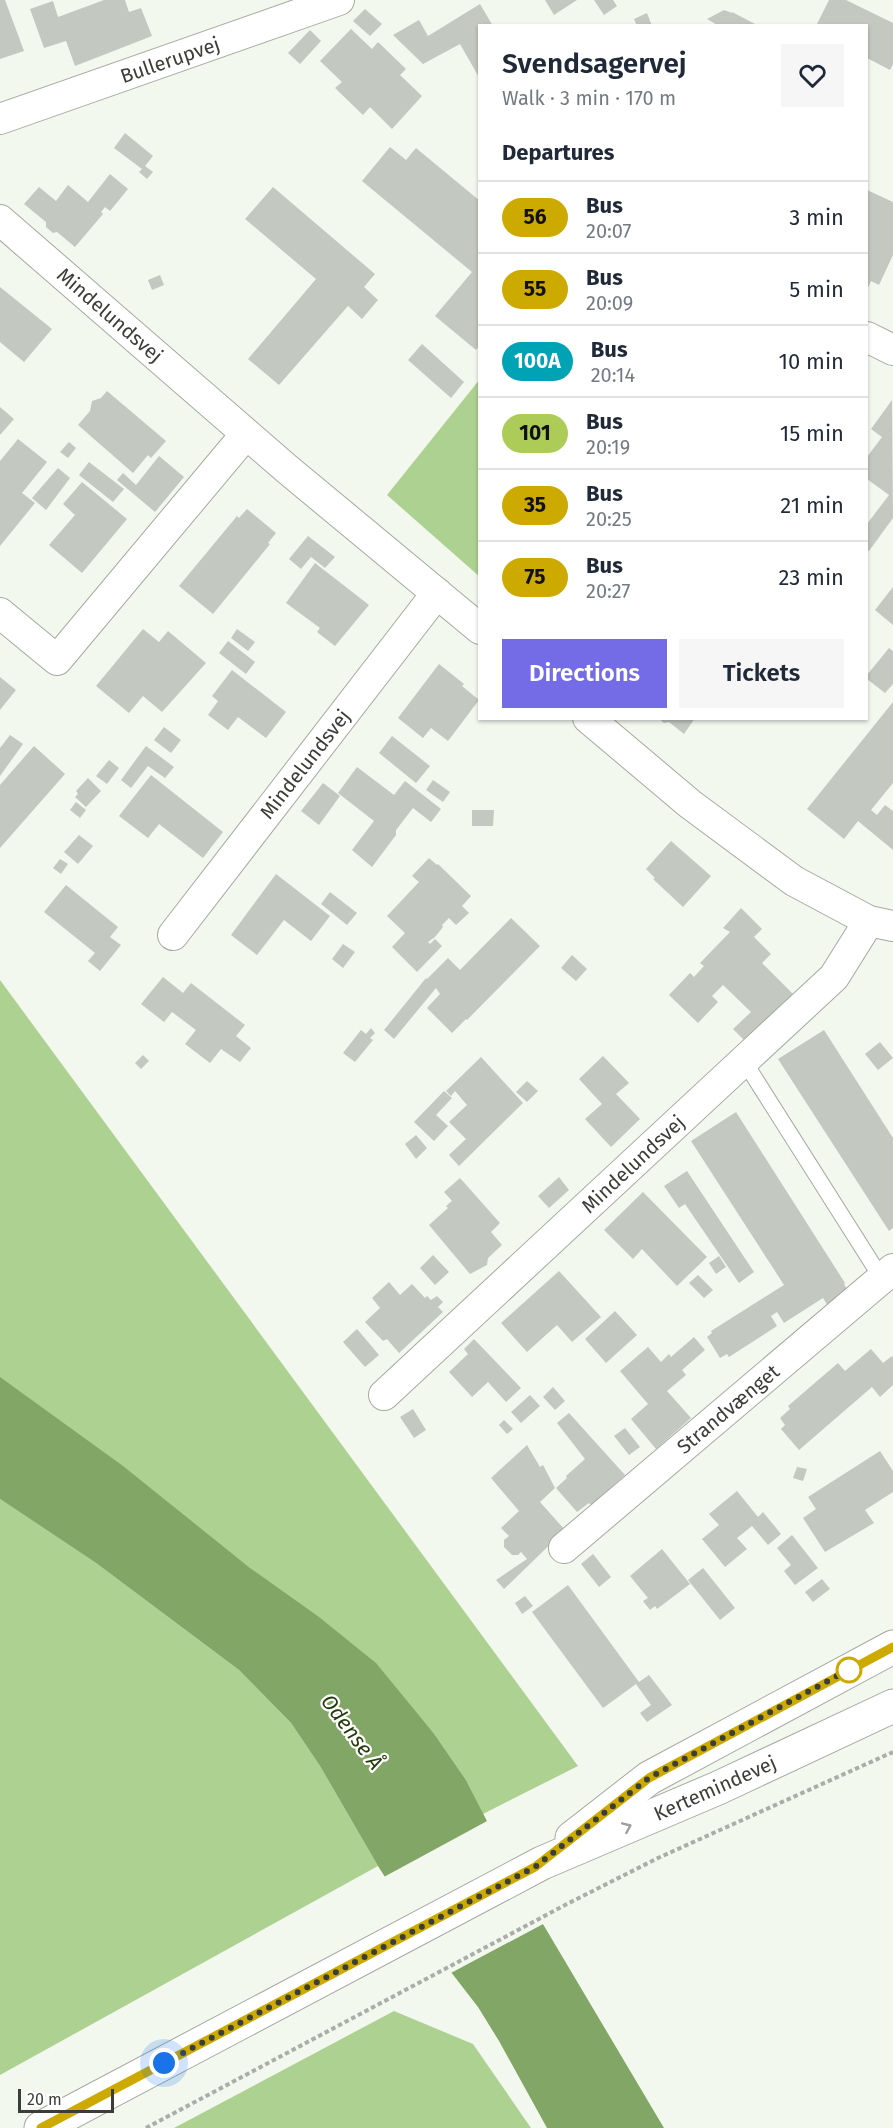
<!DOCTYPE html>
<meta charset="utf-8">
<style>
:root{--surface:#fff;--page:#f6f6f7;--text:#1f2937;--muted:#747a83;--line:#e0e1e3;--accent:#736ce6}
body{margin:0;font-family:"Fira Sans",sans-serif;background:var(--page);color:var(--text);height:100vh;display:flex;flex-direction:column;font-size:22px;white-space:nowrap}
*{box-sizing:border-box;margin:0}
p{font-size:20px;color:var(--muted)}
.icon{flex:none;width:33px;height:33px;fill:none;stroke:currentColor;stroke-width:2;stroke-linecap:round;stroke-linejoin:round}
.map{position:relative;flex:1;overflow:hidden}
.side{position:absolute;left:478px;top:24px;width:390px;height:696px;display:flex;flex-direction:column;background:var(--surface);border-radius:0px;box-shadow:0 2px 4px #0004}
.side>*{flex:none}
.badge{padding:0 12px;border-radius:20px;font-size:21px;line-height:39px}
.scale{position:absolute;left:18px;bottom:15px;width:96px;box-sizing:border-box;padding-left:6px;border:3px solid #3b3d39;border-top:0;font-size:16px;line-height:21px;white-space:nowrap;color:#3b3d39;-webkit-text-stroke:4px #fff;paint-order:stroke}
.you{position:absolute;width:30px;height:30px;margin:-15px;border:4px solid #fff;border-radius:50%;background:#1a73e8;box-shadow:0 0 0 9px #1a73e833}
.map>.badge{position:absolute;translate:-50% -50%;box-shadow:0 0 0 3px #fff}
h2{padding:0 24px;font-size:22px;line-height:54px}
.round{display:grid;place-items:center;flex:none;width:63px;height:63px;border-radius:0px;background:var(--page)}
.headline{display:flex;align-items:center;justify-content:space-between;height:102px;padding:0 24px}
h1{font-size:28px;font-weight:600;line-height:45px}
.button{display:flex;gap:12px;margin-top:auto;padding:12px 24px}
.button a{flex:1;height:69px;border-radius:0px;background:var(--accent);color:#fff;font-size:24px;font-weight:600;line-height:69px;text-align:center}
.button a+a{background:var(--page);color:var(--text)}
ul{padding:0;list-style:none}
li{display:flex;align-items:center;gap:18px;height:72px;padding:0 24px;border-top:2px solid var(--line)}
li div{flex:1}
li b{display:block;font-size:22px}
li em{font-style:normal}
li .badge{min-width:66px;font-weight:700;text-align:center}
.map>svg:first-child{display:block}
</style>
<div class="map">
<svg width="893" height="2128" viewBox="0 0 893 2128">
<rect width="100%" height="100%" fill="#f3f8ef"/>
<g fill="#add191">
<polygon points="480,379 480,577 387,495"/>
<polygon points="0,980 578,1766 483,1814 466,1780 435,1735 250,1568 0,1380"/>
<polygon points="0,1499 96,1563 239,1670 291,1723 320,1766 378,1866 0,2075"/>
<polygon points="394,2011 473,2044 531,2128 174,2128"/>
</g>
<polygon fill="#82a665" points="0,1377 123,1466 250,1568 319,1617 376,1663 435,1735 466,1780 518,1882 664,2128 547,2128 499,2041 478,2007 420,1932 378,1866 320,1766 291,1723 239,1670 96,1563 0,1499"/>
<polygon fill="#f3f8ef" points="489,1820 520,1880 545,1923 449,1974 417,1934 382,1878"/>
<g fill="#c3c8c0">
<polygon points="0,0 5,0 24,51 0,59"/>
<polygon points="104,0 125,0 129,12 141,8 152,36 75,66 66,41 44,48 30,9 53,1 58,17"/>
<polygon points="545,0 577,0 554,15"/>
<polygon points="594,0 613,0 617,6 604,15"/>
<polygon points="829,0 846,0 893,23 893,64 890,70 867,58 867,26 816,26"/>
<polygon points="480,4 493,26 480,26 480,79 460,44 423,64 393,35 419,20 428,36"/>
<polygon points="365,9 382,24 370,36 353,21"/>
<polygon points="724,10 732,13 732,12 759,26 719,26 707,19"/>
<polygon points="647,13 652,26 637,26 634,19"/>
<polygon points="351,29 372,49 378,42 406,69 400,75 422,96 392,129 370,107 363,115 335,88 342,82 320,61"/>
<polygon points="310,30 321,41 300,64 288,53"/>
<polygon points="125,133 153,156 145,166 153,172 147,179 139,172 142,169 114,148"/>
<polygon points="390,147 406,160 416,148 480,201 480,345 476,350 435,316 472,272 362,181"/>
<polygon points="110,174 128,189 110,211 105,207 101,212 103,214 75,247 57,232 53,233 46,227 46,222 24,204 39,187 56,201 68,185 88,202"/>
<polygon points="273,187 375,274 364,287 378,300 362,319 348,306 279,385 248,359 316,279 245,219"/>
<polygon points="867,190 893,202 893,255 879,285 871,281 867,290"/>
<polygon points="160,275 164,285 152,290 148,280"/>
<polygon points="0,287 52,329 24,362 0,342"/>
<polygon points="422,344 464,382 451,398 408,360"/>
<polygon points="107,391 166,441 151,458 148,455 133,473 78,425 90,411 92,401 101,398"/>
<polygon points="892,400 893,518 869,551 867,550 867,524 889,495 867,479 867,457 882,437 871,429"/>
<polygon points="0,407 14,419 0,435"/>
<polygon points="18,439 47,462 22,493 35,503 0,546 0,461"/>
<polygon points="69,442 76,448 68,458 60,452"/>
<polygon points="159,456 184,477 155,512 117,480 123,473 136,485"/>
<polygon points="89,462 124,489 113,502 79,475"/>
<polygon points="58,468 70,478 46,510 32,498"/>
<polygon points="82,482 127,519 82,573 49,545 75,515 63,504"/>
<polygon points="247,509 276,533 268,543 270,544 213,614 179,586 237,516 239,518"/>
<polygon points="308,536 335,557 325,568 311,557 301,569 289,559"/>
<polygon points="315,563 369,605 335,646 317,632 320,628 286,603"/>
<polygon points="893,587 893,625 875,610"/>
<polygon points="143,629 159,642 168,631 206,663 162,712 143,696 129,713 96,686"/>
<polygon points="237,629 255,642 248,651 231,638"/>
<polygon points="228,641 255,662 246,674 219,653"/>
<polygon points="889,648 893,651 893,684 885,693 867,679 867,675"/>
<polygon points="439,664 464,684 462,686 479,700 448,741 431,728 423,738 398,718"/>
<polygon points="232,670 286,712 266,738 238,717 228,730 208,715 218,701 212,696"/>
<polygon points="0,677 16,690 0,710"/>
<polygon points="893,702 893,783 871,810 877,815 885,805 893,811 893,850 858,821 844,839 807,809"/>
<polygon points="658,718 695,718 684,734 669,722 664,723"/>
<polygon points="164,727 181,740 171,753 154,740"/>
<polygon points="10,735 23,744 0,776 0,748"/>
<polygon points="392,736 430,766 416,783 379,753"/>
<polygon points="34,746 65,774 0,848 0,785"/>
<polygon points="146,746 174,767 165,778 148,766 131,788 121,780"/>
<polygon points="109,760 119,768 107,784 96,776"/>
<polygon points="357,767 394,795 405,781 441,809 431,822 413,808 396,830 396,835 372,867 352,850 374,821 338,793"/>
<polygon points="151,775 223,832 203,858 159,824 148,838 119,816"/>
<polygon points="88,778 101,791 86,807 75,797 78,794 76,791"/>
<polygon points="433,780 450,792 443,802 426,790"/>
<polygon points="323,783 340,796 319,825 301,811"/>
<polygon points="76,802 86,810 80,818 70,810"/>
<polygon points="472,810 494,810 493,826 472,826"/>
<polygon points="79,835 93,846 78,864 64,852"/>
<polygon points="671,841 711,876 683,907 653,879 655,878 646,869"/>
<polygon points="429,858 437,865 438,864 471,896 462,906 469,913 456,925 449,918 442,925 443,927 435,937 428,942 430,944 435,939 442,946 417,972 392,947 405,933 387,916 419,882 412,876"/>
<polygon points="60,859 68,864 61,874 53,868"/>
<polygon points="276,874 330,916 311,941 284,920 257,955 231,935"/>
<polygon points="66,885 118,927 110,937 121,945 100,971 88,961 95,953 44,912"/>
<polygon points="330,892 357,913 347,925 321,904"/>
<polygon points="741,908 762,929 754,937 771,954 762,963 793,994 746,1042 733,1029 751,1012 723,985 712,996 718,1002 698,1023 669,995 690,973 694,977 704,966 700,963 730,932 723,928"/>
<polygon points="511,918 540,946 467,1020 466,1019 452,1033 427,1008 440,994 436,988 394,1039 384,1030 426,978 427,979 448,958 460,970"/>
<polygon points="343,944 355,952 343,968 332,959"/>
<polygon points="572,955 587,969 576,981 561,968"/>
<polygon points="163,977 183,993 191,983 245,1025 236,1036 251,1048 240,1062 221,1049 210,1063 185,1044 196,1030 172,1012 164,1022 141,1004"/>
<polygon points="371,1028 375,1033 370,1038 373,1040 355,1062 343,1053 361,1030 366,1034"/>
<polygon points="824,1030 893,1138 893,1228 889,1231 778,1059"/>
<polygon points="880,1042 893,1058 878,1070 865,1054"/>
<polygon points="143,1055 149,1061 141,1069 135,1063"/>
<polygon points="603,1056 629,1083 616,1094 640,1119 611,1147 585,1119 602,1104 579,1079"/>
<polygon points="481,1057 523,1103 459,1166 449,1155 466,1139 449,1122 467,1105 455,1091 451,1096 446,1091"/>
<polygon points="527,1081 538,1091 527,1102 516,1092"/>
<polygon points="444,1091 452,1098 436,1115 448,1126 434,1141 414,1122"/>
<polygon points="736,1112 845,1283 844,1284 849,1293 828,1306 823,1298 784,1323 777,1312 771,1316 777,1326 729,1357 727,1354 720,1358 707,1337 712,1333 711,1331 784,1285 691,1141"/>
<polygon points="416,1135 427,1148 416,1159 405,1144"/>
<polygon points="687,1171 754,1272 739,1283 685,1204 679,1208 664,1186"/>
<polygon points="559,1177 569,1190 549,1208 538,1196"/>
<polygon points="460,1178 500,1223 491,1232 502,1245 488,1258 487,1265 470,1274 429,1225 448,1208 446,1206 452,1201 444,1192"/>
<polygon points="643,1192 707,1257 677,1286 642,1249 633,1259 604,1230"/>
<polygon points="433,1255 449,1272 435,1285 420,1268"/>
<polygon points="719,1256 726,1267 716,1274 709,1263"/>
<polygon points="559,1271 601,1317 572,1342 557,1325 527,1352 501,1323"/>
<polygon points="698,1275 713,1290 704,1298 689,1283"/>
<polygon points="389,1282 400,1295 412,1284 425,1298 427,1296 431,1300 437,1296 443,1302 438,1307 443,1312 399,1353 387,1339 383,1341 365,1322 380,1308 372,1298"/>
<polygon points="615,1311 637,1335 606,1363 585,1339"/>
<polygon points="357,1329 379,1355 365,1367 343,1342"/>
<polygon points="694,1337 705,1350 682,1370 686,1375 667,1391 691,1418 656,1449 631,1419 648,1404 620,1371 648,1347 661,1362 669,1354 671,1357"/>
<polygon points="474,1339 521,1388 506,1402 488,1382 472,1397 449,1372 468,1354 464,1349"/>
<polygon points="871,1349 883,1363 892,1356 893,1358 893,1385 880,1397 872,1387 799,1450 781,1429 785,1425 780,1418 790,1409 788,1406 838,1363 845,1371"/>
<polygon points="553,1387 565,1401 555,1410 543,1397"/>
<polygon points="530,1395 540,1406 521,1423 511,1412"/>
<polygon points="413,1409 426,1430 414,1438 400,1417"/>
<polygon points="569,1413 625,1475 591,1505 589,1503 577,1512 556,1488 567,1478 566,1476 585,1459 557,1423"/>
<polygon points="504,1420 513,1429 507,1434 499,1425"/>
<polygon points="625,1428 640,1447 629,1455 614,1436"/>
<polygon points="527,1445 540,1467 543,1465 555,1488 540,1502 565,1530 504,1589 496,1580 527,1559 521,1552 518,1555 512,1555 504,1547 504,1540 509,1536 501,1528 519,1511 491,1478"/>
<polygon points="880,1451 893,1471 893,1492 865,1510 874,1523 825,1552 803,1518 816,1509 808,1497"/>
<polygon points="797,1467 807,1469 803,1481 793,1478"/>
<polygon points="737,1491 758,1517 763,1512 781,1534 768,1545 752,1526 737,1538 747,1549 725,1567 702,1539 719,1525 709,1514"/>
<polygon points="792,1535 818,1568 795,1585 784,1571 791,1565 777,1548"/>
<polygon points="662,1549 690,1584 657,1609 655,1606 650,1610 643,1601 648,1598 630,1576"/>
<polygon points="593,1554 611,1577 599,1587 581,1564"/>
<polygon points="703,1568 735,1608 720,1620 688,1580"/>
<polygon points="822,1579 830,1589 813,1602 805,1592"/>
<polygon points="568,1585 639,1682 649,1675 672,1705 647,1722 640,1713 651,1705 636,1684 603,1708 532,1612"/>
<polygon points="525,1596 533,1606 522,1614 515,1603"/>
</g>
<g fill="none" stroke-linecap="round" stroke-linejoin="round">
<defs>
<polyline id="lane" points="744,1061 882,1279"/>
<g id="street">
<polyline points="0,119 339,0"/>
<polyline points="0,220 287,469 480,629"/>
<polyline points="867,337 893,350"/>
<polyline points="0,613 57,660 246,434"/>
<polyline points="588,718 690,804 794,881 869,921 893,926"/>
<polyline points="173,935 437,593"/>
<polyline points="384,1395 834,977 869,921"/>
<polyline points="564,1548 893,1269"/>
</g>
<g id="secondary">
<polyline points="572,1838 649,1778 893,1647"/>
<polyline points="41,2128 542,1863 718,1788 893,1706"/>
</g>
</defs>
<use href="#lane" stroke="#a5a9a1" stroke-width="17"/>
<use href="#street" stroke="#a5a9a1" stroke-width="32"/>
<use href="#secondary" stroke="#a5a9a1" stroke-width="35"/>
<polyline stroke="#aaaea7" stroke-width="4" stroke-dasharray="4.5 3" stroke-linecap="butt" points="146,2128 567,1904 658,1858 893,1752"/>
<use href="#lane" stroke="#fff" stroke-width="15"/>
<use href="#street" stroke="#fff" stroke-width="30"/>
<use href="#secondary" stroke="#fff" stroke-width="33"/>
</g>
<defs><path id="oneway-chevron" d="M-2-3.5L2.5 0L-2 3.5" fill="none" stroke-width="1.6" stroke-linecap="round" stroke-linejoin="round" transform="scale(1.5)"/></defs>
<use stroke="#9d9e9c" href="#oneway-chevron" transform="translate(627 1827) rotate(-23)"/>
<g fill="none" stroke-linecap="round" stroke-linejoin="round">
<defs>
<polyline id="line" points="41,2128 535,1867 649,1778 893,1647"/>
</defs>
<use href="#line" stroke="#fff" stroke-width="14"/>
<use href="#line" stroke="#ca0" stroke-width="9"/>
<polyline stroke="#3b3d39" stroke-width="6" stroke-dasharray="0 10.8" points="164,2063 535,1867 649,1778 852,1668 849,1670"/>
</g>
<circle fill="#fff" stroke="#ca0" stroke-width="3" cx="849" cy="1670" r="12"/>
<g text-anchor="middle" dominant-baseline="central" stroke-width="4.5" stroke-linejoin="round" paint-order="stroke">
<g font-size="20" fill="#3b3d39" stroke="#fff">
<text transform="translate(170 60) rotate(-19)">Bullerupvej</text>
<text transform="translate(110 315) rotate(41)">Mindelundsvej</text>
<text transform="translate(305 764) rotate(-52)">Mindelundsvej</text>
<text transform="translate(633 1164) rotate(-43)">Mindelundsvej</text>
<text transform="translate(728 1409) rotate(-40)">Strandvænget</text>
<text transform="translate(715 1788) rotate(-24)">Kertemindevej</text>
</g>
<g font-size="21" font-style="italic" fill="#253c0d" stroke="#fff">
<text transform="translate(352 1732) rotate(53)">Odense Å</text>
</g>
</g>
</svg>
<div class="scale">20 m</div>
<div class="you" style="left:164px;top:2063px"></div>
<section class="side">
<div class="headline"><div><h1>Svendsagervej</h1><p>Walk · 3 min · 170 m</p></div><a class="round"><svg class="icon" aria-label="heart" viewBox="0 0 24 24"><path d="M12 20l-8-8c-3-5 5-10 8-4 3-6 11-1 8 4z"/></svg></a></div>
<h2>Departures</h2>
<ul>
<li><span class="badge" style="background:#ca0;color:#111">56</span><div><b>Bus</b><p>20:07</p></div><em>3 min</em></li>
<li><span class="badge" style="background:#ca0;color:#111">55</span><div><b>Bus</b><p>20:09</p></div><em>5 min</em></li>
<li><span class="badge" style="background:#00a3b4;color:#fff">100A</span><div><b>Bus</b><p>20:14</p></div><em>10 min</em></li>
<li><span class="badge" style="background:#adcb57;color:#111">101</span><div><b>Bus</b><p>20:19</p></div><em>15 min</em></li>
<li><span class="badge" style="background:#ca0;color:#111">35</span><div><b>Bus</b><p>20:25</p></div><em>21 min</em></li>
<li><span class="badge" style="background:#ca0;color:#111">75</span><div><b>Bus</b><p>20:27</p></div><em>23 min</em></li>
</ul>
<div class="button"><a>Directions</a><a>Tickets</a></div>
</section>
</div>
